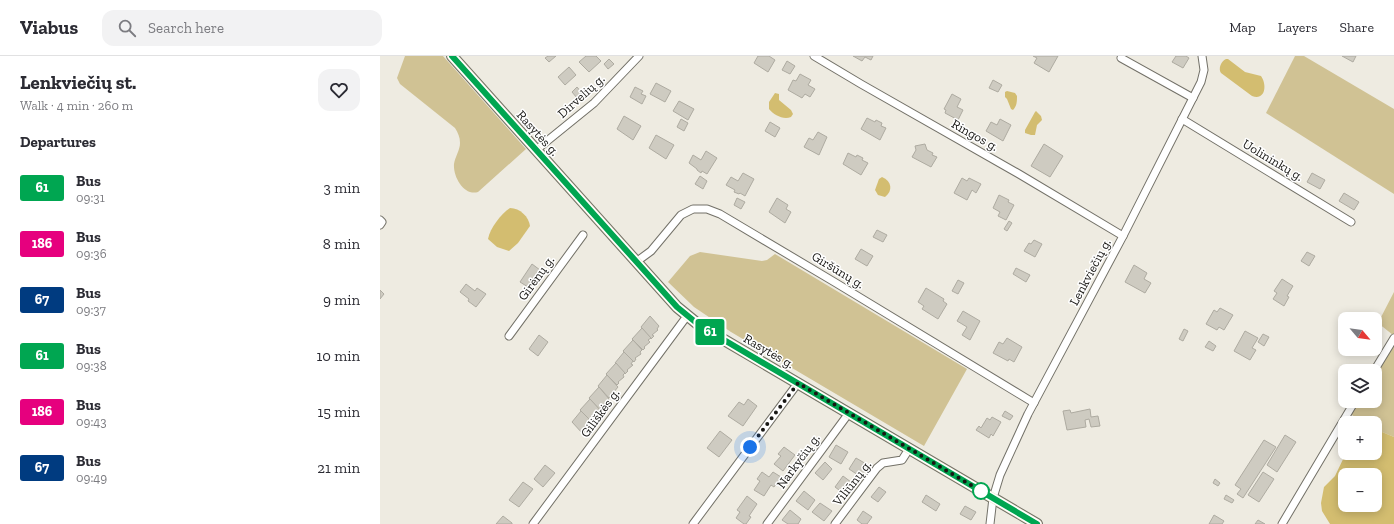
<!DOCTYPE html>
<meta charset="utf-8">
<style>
:root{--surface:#fff;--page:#f2f2f3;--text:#2b2b33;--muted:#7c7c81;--line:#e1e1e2}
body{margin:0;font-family:"Zilla Slab",serif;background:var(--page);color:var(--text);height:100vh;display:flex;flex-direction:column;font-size:15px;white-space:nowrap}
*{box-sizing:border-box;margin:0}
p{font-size:13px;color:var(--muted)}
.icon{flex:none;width:22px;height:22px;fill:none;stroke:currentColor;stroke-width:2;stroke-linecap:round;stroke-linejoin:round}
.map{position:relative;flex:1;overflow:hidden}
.panel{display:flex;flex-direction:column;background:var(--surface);width:380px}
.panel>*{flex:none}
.badge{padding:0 8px;border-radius:3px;font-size:14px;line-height:26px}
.needle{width:26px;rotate:119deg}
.buttons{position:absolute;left:958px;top:256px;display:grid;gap:8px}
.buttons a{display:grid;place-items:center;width:44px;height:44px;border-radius:8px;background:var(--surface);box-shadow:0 2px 10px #0003;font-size:20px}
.you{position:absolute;width:20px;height:20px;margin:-10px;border:3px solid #fff;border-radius:50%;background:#1a73e8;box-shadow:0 0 0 6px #1a73e833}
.map>.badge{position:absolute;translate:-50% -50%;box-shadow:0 0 0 2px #fff}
h2{padding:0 20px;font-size:15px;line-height:36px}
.round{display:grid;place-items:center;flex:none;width:42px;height:42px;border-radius:12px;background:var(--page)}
.head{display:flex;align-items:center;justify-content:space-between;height:68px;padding:0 20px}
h1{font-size:19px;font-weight:800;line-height:30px}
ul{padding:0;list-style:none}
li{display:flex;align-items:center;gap:12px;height:56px;padding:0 20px}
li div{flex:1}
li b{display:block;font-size:15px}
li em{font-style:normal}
li .badge{min-width:44px;font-weight:700;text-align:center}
header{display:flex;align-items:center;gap:24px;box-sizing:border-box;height:56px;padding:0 20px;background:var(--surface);border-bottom:1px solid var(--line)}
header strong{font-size:19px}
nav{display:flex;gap:22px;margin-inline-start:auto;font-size:14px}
.search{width:280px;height:36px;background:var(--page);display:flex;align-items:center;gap:10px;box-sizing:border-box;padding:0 14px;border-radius:12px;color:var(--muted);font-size:15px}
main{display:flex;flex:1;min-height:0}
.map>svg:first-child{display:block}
</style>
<header>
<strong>Viabus</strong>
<div class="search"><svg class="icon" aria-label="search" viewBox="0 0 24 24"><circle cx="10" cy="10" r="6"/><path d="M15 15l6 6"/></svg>Search here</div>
<nav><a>Map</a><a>Layers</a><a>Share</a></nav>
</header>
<main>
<section class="panel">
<div class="head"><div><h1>Lenkviečių st.</h1><p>Walk · 4 min · 260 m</p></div><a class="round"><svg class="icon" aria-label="heart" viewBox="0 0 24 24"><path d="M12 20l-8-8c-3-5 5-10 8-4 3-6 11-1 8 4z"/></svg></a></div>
<h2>Departures</h2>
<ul>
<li><span class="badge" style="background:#00a651;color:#fff">61</span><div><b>Bus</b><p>09:31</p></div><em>3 min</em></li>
<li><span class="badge" style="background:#e6007e;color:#fff">186</span><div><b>Bus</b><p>09:36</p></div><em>8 min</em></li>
<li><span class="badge" style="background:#003b80;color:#fff">67</span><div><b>Bus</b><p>09:37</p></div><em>9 min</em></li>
<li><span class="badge" style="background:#00a651;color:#fff">61</span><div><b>Bus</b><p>09:38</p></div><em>10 min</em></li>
<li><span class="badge" style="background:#e6007e;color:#fff">186</span><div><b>Bus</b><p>09:43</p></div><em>15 min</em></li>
<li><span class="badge" style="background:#003b80;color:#fff">67</span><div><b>Bus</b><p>09:49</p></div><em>21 min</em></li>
</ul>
</section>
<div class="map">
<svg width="1014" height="468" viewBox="0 0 1014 468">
<rect width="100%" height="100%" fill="#eeebe1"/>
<g fill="#d0c294">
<path d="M 25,0 L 63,0 L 146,93 L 98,136 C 84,140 73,121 74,108 C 75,101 80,94 80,87 C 80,81 78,77 75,72 L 20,28 L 17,22 Z"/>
<polygon points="915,0 924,0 1014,53 1014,138 886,57"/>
<polygon points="320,196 382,205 387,204 395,198 587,313 544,390 351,276 314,251 288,226 310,200"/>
<polygon points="1014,236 1014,381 995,373 995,367 982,367 966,354 971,345 995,345 995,315 990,315 1013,279 998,267"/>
</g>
<g fill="#d3bd70" fill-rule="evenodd">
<path d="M 846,3 L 848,3 L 865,16 L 881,20 C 887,28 886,45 872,40 L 841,17 C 838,13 841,5 846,3 Z"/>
<path d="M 627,35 L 635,37 L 637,40 C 637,45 637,50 633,54 L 631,53 L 627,43 L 625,41 L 625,36 Z"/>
<path d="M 395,37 L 399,38 L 399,44 L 411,54 L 413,58 L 411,61 C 403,64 394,59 389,53 L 389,46 Z"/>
<polygon points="656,55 661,60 662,64 657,69 655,79 651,79 645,77 645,74 655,56"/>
<path d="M 502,121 C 512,125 513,135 505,141 L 498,139 L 495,134 L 499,123 Z"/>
<path d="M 130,152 C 140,152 149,161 150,170 L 138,187 L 129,195 L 117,191 L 108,183 C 110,172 121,158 130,152 Z"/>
<path d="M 995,373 L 1014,381 L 1014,468 L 950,468 L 942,455 L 941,447 L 944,431 L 955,420 L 966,397 L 995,397 ZM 965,419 L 995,419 L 995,449 L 965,449 Z"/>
</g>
<g fill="#cecbc1" stroke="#aeaba1">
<polygon points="168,0 176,0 169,6 165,2"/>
<polygon points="206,0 216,0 221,5 209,16 199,6"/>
<polygon points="378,0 389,0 395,4 388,16 374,7"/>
<polygon points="473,0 493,0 491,4 485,1 482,5"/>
<polygon points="653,0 678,0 669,16 654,7 657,2"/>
<polygon points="796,0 806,0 809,2 803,12 792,6"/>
<polygon points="962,0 976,0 973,6"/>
<polygon points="229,3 234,8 228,13 224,8"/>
<polygon points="407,5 415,10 410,18 402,14"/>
<polygon points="189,11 196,19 185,29 178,21"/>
<polygon points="420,18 431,24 428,29 435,33 430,41 425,38 422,42 408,34 413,24 416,25"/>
<polygon points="613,24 622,29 618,36 609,32"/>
<polygon points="276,27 291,35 285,46 270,38"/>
<polygon points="197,31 202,37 197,42 192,36"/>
<polygon points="255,31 263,35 261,38 266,40 262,48 250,41"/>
<polygon points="572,38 581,43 577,51 583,54 578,64 565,57 566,54 564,53"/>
<polygon points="299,45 314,53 308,64 293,55"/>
<polygon points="244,60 261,70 253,84 237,73"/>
<polygon points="487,62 495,66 496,64 502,67 501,70 506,72 500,84 481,73"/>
<polygon points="301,63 308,67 304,75 297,71"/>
<polygon points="620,63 631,69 623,85 606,75 611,66 617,69"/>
<polygon points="390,66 400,72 395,81 385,75"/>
<polygon points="438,76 447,81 439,99 424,91 429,82 433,84"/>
<polygon points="276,79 294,89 286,103 269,92"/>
<polygon points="545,88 547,94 553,97 552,99 557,101 551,111 532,101 536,94 535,90"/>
<polygon points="664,88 683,100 670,121 651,110"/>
<polygon points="326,95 337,102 327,118 322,115 321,117 317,114 317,113 309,107 313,99 321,104"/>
<polygon points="468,97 476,101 477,99 483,102 482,104 488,107 481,119 463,108"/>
<polygon points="363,117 374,123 365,140 360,137 359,138 354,136 355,134 346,129 351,121 358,125"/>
<polygon points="932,117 945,124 940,133 927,126"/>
<polygon points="320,120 327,125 323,133 315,128"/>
<polygon points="582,122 587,125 589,122 601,128 596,137 592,134 587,144 574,137"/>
<polygon points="964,137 979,146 974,154 959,145"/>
<polygon points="619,139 629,144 628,146 634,149 626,164 618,160 620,156 613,152"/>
<polygon points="357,142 365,146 361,153 354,149"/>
<polygon points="397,142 408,149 406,153 411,156 405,167 389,156"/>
<polygon points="629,165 632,167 627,175 624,173"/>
<polygon points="497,174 507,179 503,186 493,181"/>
<polygon points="654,184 662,188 655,201 644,195 649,187 651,188"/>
<polygon points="481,193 493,200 487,210 475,203"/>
<polygon points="927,196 935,200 929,210 921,205"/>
<polygon points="152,208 160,214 148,231 140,226"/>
<polygon points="754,209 767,217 764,223 771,227 765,237 745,226"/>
<polygon points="636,212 650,219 646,226 633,218"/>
<polygon points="902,223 913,230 907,240 909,241 904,250 893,243 897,237 894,235"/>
<polygon points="578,224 584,227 578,238 572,235"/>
<polygon points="86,228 95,235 97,232 106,238 96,251 88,245 89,243 80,236"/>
<polygon points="546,232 564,243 563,245 567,248 558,263 542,253 544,250 538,246"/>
<polygon points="0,234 4,238 0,243"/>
<polygon points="840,252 853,259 844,274 839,271 837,274 826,268 834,254 837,256"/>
<polygon points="583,255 600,265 590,284 582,279 587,271 577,265"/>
<polygon points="270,260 279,270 277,273 278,274 272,279 274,280 271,283 261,271"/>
<polygon points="262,272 271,282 268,284 270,286 264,291 265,292 263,294 252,283"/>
<polygon points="804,273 808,275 803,285 799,283"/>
<polygon points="865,275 878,282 872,292 876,294 870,304 854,295"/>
<polygon points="883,278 889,281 884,290 878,286"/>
<polygon points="159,279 168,286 158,300 149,293"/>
<polygon points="627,282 642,291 634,306 629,303 628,305 613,297 619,286 623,288"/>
<polygon points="253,284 262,294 260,296 261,298 255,302 256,303 254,306 243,295"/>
<polygon points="829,285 836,290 833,295 825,291"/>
<polygon points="244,296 253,305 251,308 253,309 247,314 248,315 245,318 235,307"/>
<polygon points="236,307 245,317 243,319 244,321 238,326 239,327 237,329 226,318"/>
<polygon points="227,319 238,331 229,342 218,330"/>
<polygon points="219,331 229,343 220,354 209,342"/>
<polygon points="210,343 221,355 212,366 200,354"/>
<polygon points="368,343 377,350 363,370 348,360 359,346 364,349"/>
<polygon points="710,353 711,361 718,360 720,370 711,371 709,363 705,364 706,371 687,374 683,355 690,354 691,357"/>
<polygon points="201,355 212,366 203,378 192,366"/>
<polygon points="625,355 633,360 630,364 622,360"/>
<polygon points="612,361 621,366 613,380 611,378 609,382 596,374 599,370 601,372 607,362 610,364"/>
<polygon points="340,375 352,384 339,401 327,392"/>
<polygon points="905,379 916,386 897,416 887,409"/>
<polygon points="884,384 896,391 863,442 857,438 861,433 855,429"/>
<polygon points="456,389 468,396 461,408 449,401"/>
<polygon points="404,391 415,399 403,415 394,408 401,400 398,398"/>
<polygon points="476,402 488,409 481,421 469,413"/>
<polygon points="445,406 452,413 443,424 435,417"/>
<polygon points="165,409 175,417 163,431 154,423"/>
<polygon points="382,416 389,421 393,416 401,421 394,431 391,429 384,440 374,434 380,425 377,423"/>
<polygon points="883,416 894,423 879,446 868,439"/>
<polygon points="463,420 471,426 463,437 455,431"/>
<polygon points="835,423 840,427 838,430 833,427"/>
<polygon points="143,426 153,433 139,451 129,444"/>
<polygon points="499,431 506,436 498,446 491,441"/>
<polygon points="424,435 435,444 428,454 416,445"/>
<polygon points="546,439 560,448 556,455 542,446"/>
<polygon points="846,439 854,444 852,447 844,443"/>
<polygon points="367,440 377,448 369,460 371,461 366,468 364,468 356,462 360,456 357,454"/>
<polygon points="440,447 452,455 444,465 432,456"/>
<polygon points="585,450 596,456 591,464 580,458"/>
<polygon points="410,454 421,463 418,468 408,468 402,464"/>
<polygon points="483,455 492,461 487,468 482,468 477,464"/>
<polygon points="834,459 844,465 842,468 829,468"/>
<polygon points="123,460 132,467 132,468 116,468"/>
<polygon points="878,464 885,468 875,468"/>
</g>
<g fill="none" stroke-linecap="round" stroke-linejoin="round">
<defs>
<g id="street">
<polyline points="434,0 481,28 639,118 743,180"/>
<polyline points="741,2 813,42"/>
<polyline points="802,63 971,166"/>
<polyline points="156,94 214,47 259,0"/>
<polyline points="0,164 2,166 0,169"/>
<polyline points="256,206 271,195 301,159 313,153 327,153 340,158 456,227 654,347"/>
<polyline points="129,280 203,179"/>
<polyline points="994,315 1014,282"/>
<polyline points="153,468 307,260"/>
<polyline points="313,468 418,327"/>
<polyline points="387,468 469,357"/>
<polyline points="455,468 497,412 503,407 522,404 529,393"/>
<polyline points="610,468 613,442 620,419 648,358 743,180 821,26 824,14 822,0"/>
<polyline points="902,468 975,345"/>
</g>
<polyline id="secondary" points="72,0 297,251 319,269 334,278 657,468"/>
</defs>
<use href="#street" stroke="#737168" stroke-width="9"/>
<use href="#secondary" stroke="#737168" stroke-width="12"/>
<use href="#street" stroke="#fff" stroke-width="7"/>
<use href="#secondary" stroke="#eae2c6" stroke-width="10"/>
</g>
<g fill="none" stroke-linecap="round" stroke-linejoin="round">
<defs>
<polyline id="line" points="72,0 297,251 319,269 334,278 657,468"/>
</defs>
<use href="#line" stroke="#fff" stroke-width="9"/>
<use href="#line" stroke="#00a651" stroke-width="6"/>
<polyline stroke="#181714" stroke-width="4" stroke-dasharray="0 7.2" points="370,391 418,327 601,435"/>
</g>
<circle fill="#fff" stroke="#00a651" stroke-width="2" cx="601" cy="435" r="8"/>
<g text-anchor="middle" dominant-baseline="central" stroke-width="3" stroke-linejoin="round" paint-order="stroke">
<g font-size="13" fill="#181714" stroke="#fff">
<text transform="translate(201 40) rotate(-42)">Dirvelių g.</text>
<text transform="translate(158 77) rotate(48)">Rasytės g.</text>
<text transform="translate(595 79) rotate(29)">Ringos g.</text>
<text transform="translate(893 104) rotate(31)">Uolininkų g.</text>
<text transform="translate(458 214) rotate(31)">Giršūnų g.</text>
<text transform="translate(710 216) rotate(-62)">Lenkviečių g.</text>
<text transform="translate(156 222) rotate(-54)">Girėnų g.</text>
<text transform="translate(389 295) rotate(30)">Rasytės g.</text>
<text transform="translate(220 357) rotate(-54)">Giliškės g.</text>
<text transform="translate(418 405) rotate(-54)">Narkyčių g.</text>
<text transform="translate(472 427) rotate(-52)">Viliūnų g.</text>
</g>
</g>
</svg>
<div class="buttons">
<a><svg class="needle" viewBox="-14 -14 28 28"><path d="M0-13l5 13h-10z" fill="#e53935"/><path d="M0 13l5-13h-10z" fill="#7c7c81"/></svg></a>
<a><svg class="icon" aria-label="layers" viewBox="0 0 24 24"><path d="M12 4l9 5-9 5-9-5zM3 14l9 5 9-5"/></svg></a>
<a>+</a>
<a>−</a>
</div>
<div class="you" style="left:370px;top:391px"></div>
<b class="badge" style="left:330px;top:276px;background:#00a651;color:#fff">61</b>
</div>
</main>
